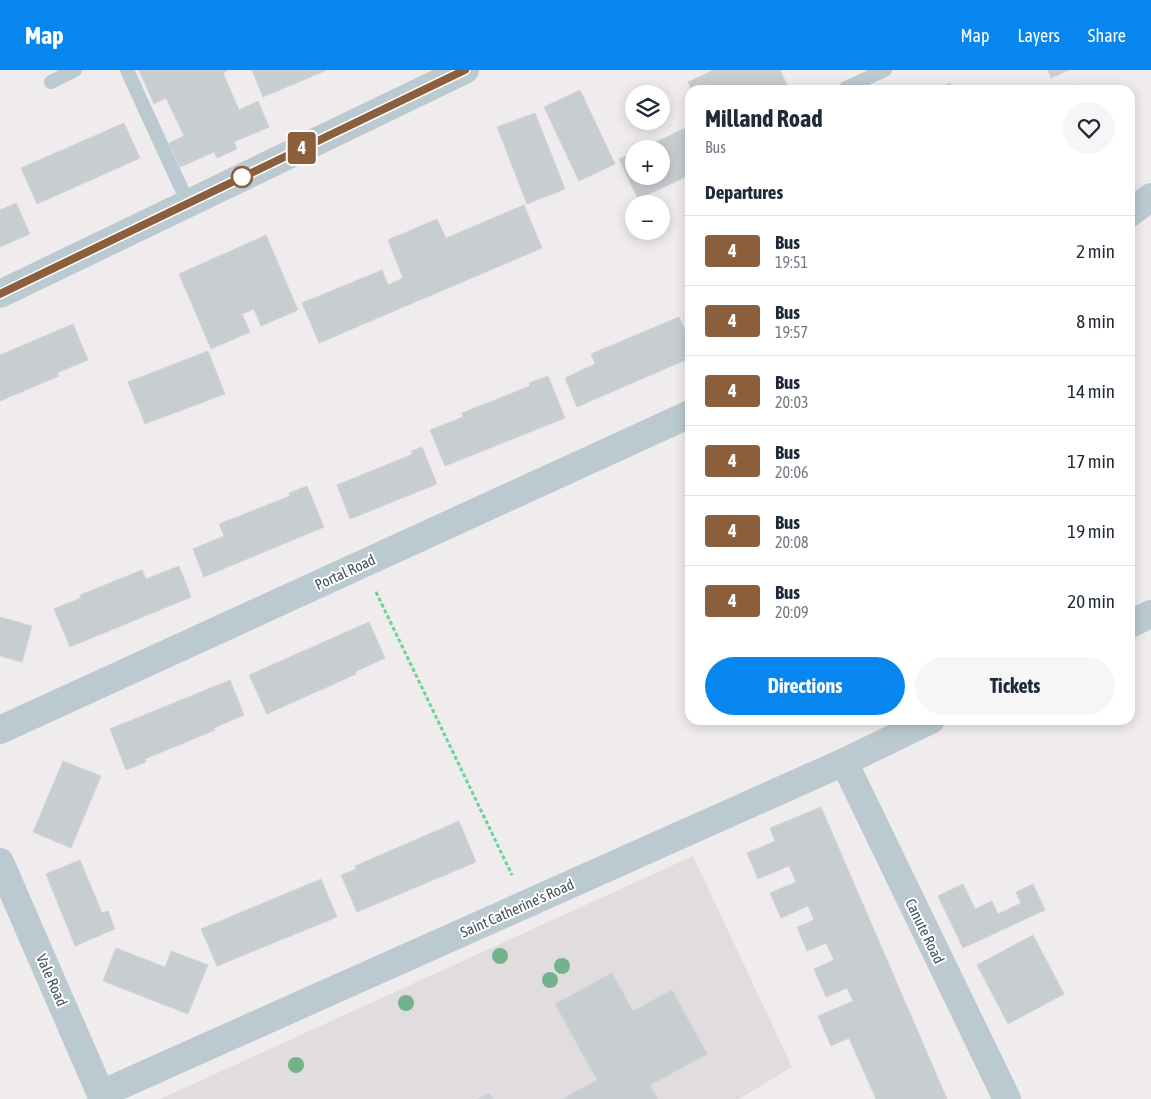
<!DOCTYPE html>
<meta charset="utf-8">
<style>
:root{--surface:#fff;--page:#f6f6f7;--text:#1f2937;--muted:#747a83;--line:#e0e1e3;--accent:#0786ef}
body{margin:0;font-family:"Asap Condensed",sans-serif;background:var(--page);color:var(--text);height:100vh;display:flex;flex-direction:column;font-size:19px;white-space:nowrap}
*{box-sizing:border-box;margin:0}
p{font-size:16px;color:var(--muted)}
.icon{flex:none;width:28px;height:28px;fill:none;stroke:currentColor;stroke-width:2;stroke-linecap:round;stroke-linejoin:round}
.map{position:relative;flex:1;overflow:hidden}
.details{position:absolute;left:685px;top:15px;width:450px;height:640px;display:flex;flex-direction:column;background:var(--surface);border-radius:15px;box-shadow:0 2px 12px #0003}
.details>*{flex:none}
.badge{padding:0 10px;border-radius:4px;font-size:18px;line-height:32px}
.tools{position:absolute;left:625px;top:15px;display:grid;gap:10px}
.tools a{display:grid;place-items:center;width:45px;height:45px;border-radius:50%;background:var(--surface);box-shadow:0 2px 12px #0003;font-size:25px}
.map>.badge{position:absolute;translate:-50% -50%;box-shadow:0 0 0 2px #fff}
h2{padding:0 20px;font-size:19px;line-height:45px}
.round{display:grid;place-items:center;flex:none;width:52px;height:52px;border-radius:26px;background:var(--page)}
.summary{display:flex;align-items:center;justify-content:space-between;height:85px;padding:0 20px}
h1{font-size:24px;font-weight:700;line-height:38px}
.cta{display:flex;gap:10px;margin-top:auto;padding:10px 20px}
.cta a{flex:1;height:58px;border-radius:30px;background:var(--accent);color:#fff;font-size:20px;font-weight:700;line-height:58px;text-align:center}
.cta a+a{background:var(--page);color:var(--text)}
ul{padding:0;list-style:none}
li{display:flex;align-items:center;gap:15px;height:70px;padding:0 20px;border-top:1px solid var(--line)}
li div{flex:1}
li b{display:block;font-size:19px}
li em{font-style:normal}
li .badge{min-width:55px;font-weight:700;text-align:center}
header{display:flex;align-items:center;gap:30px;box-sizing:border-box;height:70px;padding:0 25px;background:var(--accent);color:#fff}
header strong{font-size:24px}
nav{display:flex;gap:28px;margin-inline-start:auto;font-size:18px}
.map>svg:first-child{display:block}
</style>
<header>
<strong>Map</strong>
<nav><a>Map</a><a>Layers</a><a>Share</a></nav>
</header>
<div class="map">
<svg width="1151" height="1029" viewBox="0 0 1151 1029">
<rect width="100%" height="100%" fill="#f0eced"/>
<polygon fill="#e1dddf" points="693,786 792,997 739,1029 160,1029"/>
<g fill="#c8cdd2" stroke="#d0d4d9">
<polygon points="139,0 228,0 223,3 239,40 258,31 269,57 234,72 237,79 217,88 214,82 180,97 169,73 184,66 166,28 154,34"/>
<polygon points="252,0 327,0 263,27"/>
<polygon points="714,0 780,0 787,15 776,20 692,20 688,12"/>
<polygon points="1048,0 1069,0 1051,8"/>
<polygon points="950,13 953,20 936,20"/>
<polygon points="1076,15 1091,20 1074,20"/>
<polygon points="580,20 615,94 579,111 544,37"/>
<polygon points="535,43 565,119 527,134 497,57"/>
<polygon points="124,53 140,88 37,134 21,98"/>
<polygon points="690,56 690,105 638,129 619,89 634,82 634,106 661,106 661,79 641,79"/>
<polygon points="16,133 30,164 0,177 0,140"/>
<polygon points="524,135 542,178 319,273 302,233 382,200 388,215 403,208 388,170 437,149 446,168"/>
<polygon points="266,165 298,240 261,256 254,239 242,244 250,262 211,279 179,204"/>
<polygon points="679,247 690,271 690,288 577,337 565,308 595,294 591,284"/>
<polygon points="73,254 88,290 57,303 59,306 0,331 0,285"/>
<polygon points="208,281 225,324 145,354 128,312"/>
<polygon points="548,306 565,348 445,396 430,360 463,347 462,343 530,316 529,313"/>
<polygon points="422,377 437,414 350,449 337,415 413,384 411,381"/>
<polygon points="307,416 324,457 204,507 193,479 224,466 219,454 290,426 289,423"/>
<polygon points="179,496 191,527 70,577 54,539 81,528 80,525 142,500 146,509"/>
<polygon points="0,547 32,556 22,592 0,586"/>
<polygon points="369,552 385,588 355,602 356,604 267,644 249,605"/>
<polygon points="230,610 244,645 214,658 215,660 145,689 146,692 126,700 110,659"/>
<polygon points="63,691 101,706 71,778 33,762"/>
<polygon points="821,737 947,1029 876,1029 849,968 831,976 818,946 853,931 847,918 826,927 814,899 834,890 826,873 807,881 797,857 814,850 808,836 781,848 770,823 796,812 789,796 758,809 747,783 775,771 770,758"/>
<polygon points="459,751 476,792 357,842 341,805 356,799 355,796"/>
<polygon points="80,790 102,843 108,841 115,859 75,876 46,804"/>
<polygon points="321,809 337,847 217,896 201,859"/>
<polygon points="963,814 975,839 992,831 998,844 1021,833 1016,822 1033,814 1045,840 963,878 938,826"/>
<polygon points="1033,865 1064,924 1008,954 977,895"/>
<polygon points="116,878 165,897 171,881 208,895 188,944 103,911"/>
<polygon points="612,903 633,941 672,920 707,984 650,1015 658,1029 562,1029 597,1010 555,934"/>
<polygon points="489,1023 493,1029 477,1029"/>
</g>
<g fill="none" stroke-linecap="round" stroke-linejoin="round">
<polyline stroke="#6ad494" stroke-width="3" stroke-dasharray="4 2.5" stroke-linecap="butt" points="376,522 512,805"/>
<g stroke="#bbcad1" stroke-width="14">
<polyline points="127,0 188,133"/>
<polyline points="51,12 75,0"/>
<polyline points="846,18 885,0"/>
</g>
<g stroke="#bbcad1" stroke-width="28">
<polyline points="1130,143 1151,127"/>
<polyline points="0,224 465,0"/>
<polyline points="1130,554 1151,544"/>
<polyline points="0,660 690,344"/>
<polyline points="844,692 1007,1029"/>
<polyline points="0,792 103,1029"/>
<polyline points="101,1024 844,692 931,650"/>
</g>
</g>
<g fill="#73b38c">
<circle cx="500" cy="886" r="8"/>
<circle cx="562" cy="896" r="8"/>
<circle cx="550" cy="910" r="8"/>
<circle cx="406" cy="933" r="8"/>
<circle cx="296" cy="995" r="8"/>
</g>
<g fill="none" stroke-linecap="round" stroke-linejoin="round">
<defs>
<polyline id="line" points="0,224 465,0"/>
</defs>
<use href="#line" stroke="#fff" stroke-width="11"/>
<use href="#line" stroke="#8b5e3c" stroke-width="8"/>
</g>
<circle fill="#fff" stroke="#8b5e3c" stroke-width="2.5" cx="242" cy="107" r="10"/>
<g text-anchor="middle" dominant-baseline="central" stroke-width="4" stroke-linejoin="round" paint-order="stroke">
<g font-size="15" fill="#43535c" stroke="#fff">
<text transform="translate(345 502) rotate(-25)">Portal Road</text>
<text transform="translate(517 838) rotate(-24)">Saint Catherine's Road</text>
<text transform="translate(925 861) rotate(64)">Canute Road</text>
<text transform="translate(52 910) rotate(66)">Vale Road</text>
</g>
</g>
</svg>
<div class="tools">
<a><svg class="icon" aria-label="layers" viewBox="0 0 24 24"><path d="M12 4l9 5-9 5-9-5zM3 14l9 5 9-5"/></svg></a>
<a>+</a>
<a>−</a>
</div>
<b class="badge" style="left:302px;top:78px;background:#8b5e3c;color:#fff">4</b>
<section class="details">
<div class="summary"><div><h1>Milland Road</h1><p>Bus</p></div><a class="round"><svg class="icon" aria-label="heart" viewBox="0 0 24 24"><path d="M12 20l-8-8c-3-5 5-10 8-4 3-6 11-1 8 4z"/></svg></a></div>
<h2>Departures</h2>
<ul>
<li><span class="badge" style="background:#8b5e3c;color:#fff">4</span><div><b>Bus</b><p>19:51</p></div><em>2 min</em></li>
<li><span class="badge" style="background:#8b5e3c;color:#fff">4</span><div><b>Bus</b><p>19:57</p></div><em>8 min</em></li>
<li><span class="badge" style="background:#8b5e3c;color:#fff">4</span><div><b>Bus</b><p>20:03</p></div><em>14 min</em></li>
<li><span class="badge" style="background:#8b5e3c;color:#fff">4</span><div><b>Bus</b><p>20:06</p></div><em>17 min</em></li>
<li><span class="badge" style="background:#8b5e3c;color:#fff">4</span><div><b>Bus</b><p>20:08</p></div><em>19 min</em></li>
<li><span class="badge" style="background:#8b5e3c;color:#fff">4</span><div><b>Bus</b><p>20:09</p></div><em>20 min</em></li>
</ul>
<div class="cta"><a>Directions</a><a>Tickets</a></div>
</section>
</div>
